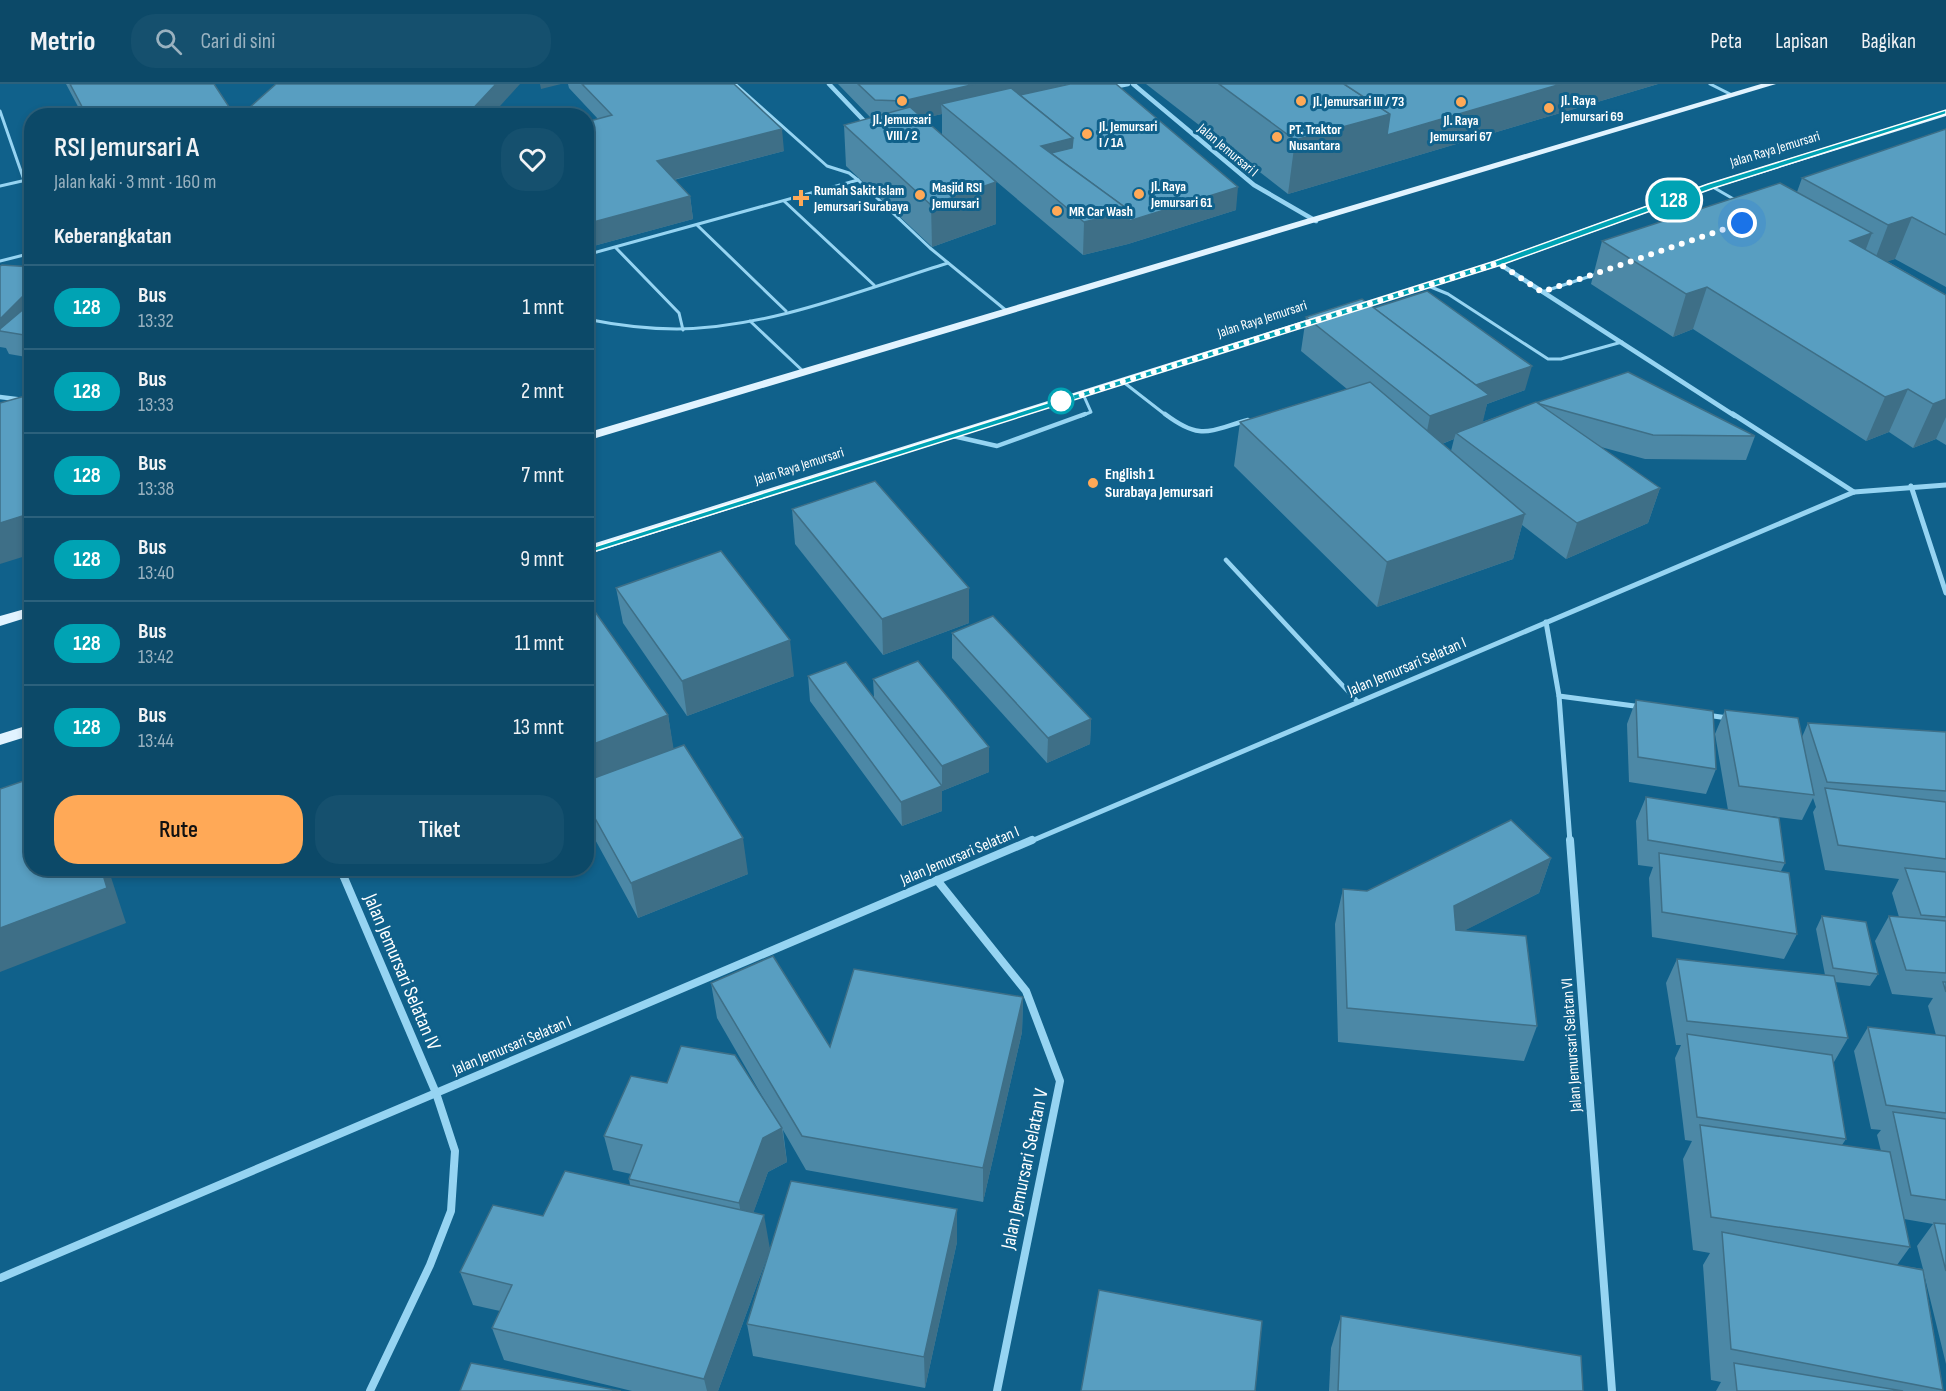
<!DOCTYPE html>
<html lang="id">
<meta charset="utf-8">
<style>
:root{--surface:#0c4968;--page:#15506e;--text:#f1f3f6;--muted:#9ab2c0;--line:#2c617c;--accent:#ffa957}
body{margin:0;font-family:"Sofia Sans Condensed",sans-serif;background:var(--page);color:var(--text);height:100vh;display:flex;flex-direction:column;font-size:22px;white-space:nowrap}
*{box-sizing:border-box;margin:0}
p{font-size:20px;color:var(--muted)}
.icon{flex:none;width:33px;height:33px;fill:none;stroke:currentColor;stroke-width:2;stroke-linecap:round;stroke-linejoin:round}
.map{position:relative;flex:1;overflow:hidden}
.details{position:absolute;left:24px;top:24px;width:570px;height:768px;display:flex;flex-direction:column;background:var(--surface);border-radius:24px;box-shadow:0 3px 9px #0003,0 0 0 2px var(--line)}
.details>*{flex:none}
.badge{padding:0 12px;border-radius:20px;font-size:21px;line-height:39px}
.you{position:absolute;width:30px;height:30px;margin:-15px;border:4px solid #fff;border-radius:50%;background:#1a73e8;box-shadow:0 0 0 9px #1a73e833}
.map>.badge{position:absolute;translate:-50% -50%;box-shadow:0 0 0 3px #fff}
h2{padding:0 30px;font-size:22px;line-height:54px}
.round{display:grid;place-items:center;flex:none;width:63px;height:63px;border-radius:24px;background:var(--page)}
.head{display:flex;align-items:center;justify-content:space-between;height:102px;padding:0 30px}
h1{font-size:28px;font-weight:600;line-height:45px}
.cta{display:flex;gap:12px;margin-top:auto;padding:12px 30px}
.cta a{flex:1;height:69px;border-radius:24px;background:var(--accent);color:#111;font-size:24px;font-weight:600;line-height:69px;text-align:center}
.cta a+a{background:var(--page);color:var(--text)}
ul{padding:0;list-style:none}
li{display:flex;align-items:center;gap:18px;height:84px;padding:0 30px;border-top:2px solid var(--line)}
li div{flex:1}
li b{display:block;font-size:22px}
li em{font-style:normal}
li .badge{min-width:66px;font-weight:700;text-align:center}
header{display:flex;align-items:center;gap:36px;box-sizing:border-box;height:84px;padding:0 30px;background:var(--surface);border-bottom:2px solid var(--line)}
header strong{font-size:28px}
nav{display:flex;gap:33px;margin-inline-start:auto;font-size:21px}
.search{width:420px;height:54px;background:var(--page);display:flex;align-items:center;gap:15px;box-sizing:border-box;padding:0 21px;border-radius:24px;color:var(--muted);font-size:22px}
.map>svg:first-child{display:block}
</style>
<header>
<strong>Metrio</strong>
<div class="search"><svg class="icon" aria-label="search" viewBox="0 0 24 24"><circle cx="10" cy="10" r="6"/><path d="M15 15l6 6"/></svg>Cari di sini</div>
<nav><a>Peta</a><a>Lapisan</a><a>Bagikan</a></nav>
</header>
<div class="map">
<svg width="1946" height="1307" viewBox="0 0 1946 1307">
<rect width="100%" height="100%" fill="#10618b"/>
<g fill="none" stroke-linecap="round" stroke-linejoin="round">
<g stroke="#96d4f2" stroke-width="3">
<polyline points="735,0 827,82 849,89 858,96 930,164 1008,228"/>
<polyline points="1710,0 1732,11"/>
<polyline points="0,27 32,119"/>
<polyline points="0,102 22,97"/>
<polyline points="1711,102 1737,117"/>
<polyline points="784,117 874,201"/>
<polyline points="697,141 786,227"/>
<polyline points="616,164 679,229 683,246"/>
<polyline points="586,171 858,96"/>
<polyline points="0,177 32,169"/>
<polyline points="1426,201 1448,210 1548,275 1561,275 1622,258"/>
<polyline points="1542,208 1597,190"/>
<path d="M 586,235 C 616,241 646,245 677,245 C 770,244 861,206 948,179"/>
<polyline points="750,237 805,289"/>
<polyline points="1122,297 1167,332"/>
<polyline points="1081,332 1091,328 1083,310"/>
</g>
<g stroke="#96d4f2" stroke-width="4.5">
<path d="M 1165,330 C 1201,357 1208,347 1248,336"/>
<polyline points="953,352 997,362 1085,330"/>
<polyline points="1226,476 1358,618"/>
</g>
<g stroke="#96d4f2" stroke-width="4.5">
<polyline points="829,0 868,41"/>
<polyline points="1133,0 1254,101 1316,137"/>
<polyline points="1113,3 1128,0"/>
<polyline points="1498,179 1735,332"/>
<polyline points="0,313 32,317"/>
</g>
<g stroke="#96d4f2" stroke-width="5">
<polyline points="1733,330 1854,408"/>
<polyline points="1911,402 1946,509"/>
<polyline points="1546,538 1559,612 1642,623"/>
<polyline points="1559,612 1570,758"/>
<polyline points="1706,631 1728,634"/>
<polyline points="1029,758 1854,408 1946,401"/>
</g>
<g stroke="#96d4f2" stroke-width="8">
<polyline points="1570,756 1612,1307"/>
<polyline points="340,784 436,1009 455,1067 451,1127 430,1181 370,1307"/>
<polyline points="937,796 1026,907 1060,997 997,1307"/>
<polyline points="0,1194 1032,756"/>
</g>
<g fill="#e1f3ff" fill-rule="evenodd">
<polygon points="1761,0 1776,0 586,357 586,349"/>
<polygon points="1946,26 1946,32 1715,104 1502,181 1352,228 1344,228 1342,226 1494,177 1707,100"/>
<polygon points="1325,230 1331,233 1329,235 586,471 586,462"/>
<polygon points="32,523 32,532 0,542 0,532"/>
<polygon points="32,640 32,651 0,661 0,650"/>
</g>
</g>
<g fill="#4c88a6" fill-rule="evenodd">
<polygon points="66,0 214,0 235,32 83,32"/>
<polygon points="568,0 734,0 784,67 674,96 690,112 693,135 586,164 586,38 598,35 569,4"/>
<path d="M 838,0 L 1066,0 L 1020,11 L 1236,126 L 1128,160 L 1083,171 L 971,76 L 996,140 L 932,163 L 846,82 L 844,41 L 871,34 ZM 942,30 L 942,51 L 923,34 Z"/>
<polygon points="1146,0 1658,0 1288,110"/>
<polygon points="1946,45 1946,203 1895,175 1887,177 1946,211 1946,361 1936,355 1913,364 1889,348 1866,357 1693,245 1673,253 1591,200 1602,157 1797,108 1802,94"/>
<polygon points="0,182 32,183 32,274 9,270 6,264 0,263"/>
<path d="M 1374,224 L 1525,306 L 1487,320 L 1482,338 L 1538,318 L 1755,352 L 1746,376 L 1645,375 L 1601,363 L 1660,404 L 1648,439 L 1566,475 L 1522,441 L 1513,475 L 1377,523 L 1234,382 L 1240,338 L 1347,305 L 1301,267 L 1306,233 ZM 1454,355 L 1451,367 L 1442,360 Z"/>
<polygon points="792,425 969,539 883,571 795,460"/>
<polygon points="616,504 794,592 687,632 623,539"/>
<polygon points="586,515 668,631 673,665 748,790 638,834 586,739"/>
<polygon points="952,549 1091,635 1090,660 1047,679 952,574"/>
<polygon points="808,592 874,613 873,595 989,688 942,707 942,706 942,727 902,742 810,617"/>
<polygon points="1636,616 1716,685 1706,710 1629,698 1627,640"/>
<path d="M 1725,626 L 1802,653 L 1808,639 L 1946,648 L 1946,1280 L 1924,1190 L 1943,1306 L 1942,1307 L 1716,1307 L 1721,1298 L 1711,1296 L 1703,1181 L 1710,1169 L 1693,1166 L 1683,1075 L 1692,1057 L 1685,1056 L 1675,974 L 1681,961 L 1676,961 L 1666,899 L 1677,875 L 1825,891 L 1816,845 L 1822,832 L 1878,890 L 1870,902 L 1835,898 L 1848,954 L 1834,978 L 1833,978 L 1846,1055 L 1842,1061 L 1881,1067 L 1877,1051 L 1881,1046 L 1871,1045 L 1854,967 L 1868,943 L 1936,951 L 1928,922 L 1933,914 L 1892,910 L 1875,857 L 1889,832 L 1899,833 L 1892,809 L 1899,795 L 1825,786 L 1813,728 L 1816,723 L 1813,714 L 1802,736 L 1744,729 L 1785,779 L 1781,787 L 1797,850 L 1784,875 L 1652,853 L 1649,794 L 1653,783 L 1638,781 L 1636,737 L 1646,713 L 1728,726 L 1715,650 ZM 1904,1135 L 1933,1140 L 1917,1162 L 1923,1185 L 1897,1181 L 1910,1163 Z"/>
<polygon points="1551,774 1539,809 1465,846 1537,942 1524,977 1338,958 1335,840 1343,805 1367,807"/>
<polygon points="711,899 830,963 1023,913 1022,948 983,1118 806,1086 783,1046 787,1078 768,1088 753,1129 770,1165 718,1307 632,1307 504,1276 492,1244 500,1227 473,1221 460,1188 543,1132 630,1101 629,1095 631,1090 613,1086 604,1052 772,1029 717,934"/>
<polygon points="957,1158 925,1304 753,1272 747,1240"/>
<polygon points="1341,1232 1583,1307 1329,1307 1331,1264"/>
</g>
<g fill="#3e6f87">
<polygon points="496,0 520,0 491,32 466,32"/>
<polygon points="540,0 561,0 541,5"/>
<polygon points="975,0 1066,0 950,28 941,20 942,30 903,39 903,17"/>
<polygon points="1561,0 1658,0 1288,110 1295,56 1390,30"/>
<polygon points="782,45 784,67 660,99 657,77"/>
<polygon points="1073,54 1071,86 1041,62"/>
<polygon points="996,98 996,140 932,163 931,121"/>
<polygon points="1238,103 1236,126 1128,160 1083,171 1084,138 1130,127"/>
<polygon points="690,112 693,135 586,164 586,140"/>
<polygon points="1912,133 1895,175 1872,183 1888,141"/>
<polygon points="1872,149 1856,191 1850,157"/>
<polygon points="32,203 32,236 0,247 0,235"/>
<polygon points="1707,203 1693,245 1673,253 1686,210"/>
<polygon points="32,244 32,267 24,251"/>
<polygon points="1532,282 1525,306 1487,320 1481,346 1456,349 1454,355 1423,367 1430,332 1476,301"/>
<polygon points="1908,305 1889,348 1866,357 1885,313"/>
<polygon points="1946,315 1946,333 1936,355 1913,364 1933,320"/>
<polygon points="1660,404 1648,439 1566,475 1577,439"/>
<polygon points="32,429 32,470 0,480 0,439"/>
<polygon points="1525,430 1513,475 1377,523 1387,478"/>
<polygon points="969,504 969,539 883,571 882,535"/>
<polygon points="790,556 794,592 687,632 682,597"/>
<polygon points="668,631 674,667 586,702 586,663"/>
<polygon points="1091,635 1090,660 1047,679 1048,654"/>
<polygon points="989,663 989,688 942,707 942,682"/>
<polygon points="942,702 942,727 902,742 901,718"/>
<polygon points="743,754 748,790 638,834 631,799"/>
<polygon points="1551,774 1539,809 1444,857 1454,822"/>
<polygon points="101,784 108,784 126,839 0,888 0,844"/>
<polygon points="1023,913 1022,948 983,1118 983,1084"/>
<polygon points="782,1044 787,1078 768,1088 745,1152 739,1119 763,1054"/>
<polygon points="957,1125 957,1158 925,1304 924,1273"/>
<polygon points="764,1131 770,1165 718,1307 707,1307 704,1295"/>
</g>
<g fill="#589ec1" stroke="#3e6f87" stroke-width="1.5">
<polygon points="70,0 214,0 235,32 87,32"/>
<polygon points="276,0 496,0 466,32 240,32"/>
<polygon points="582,0 734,0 782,45 657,77 690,112 586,140 586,38 612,31"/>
<polygon points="858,0 975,0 903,17 875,16"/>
<polygon points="1070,0 1116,0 1238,103 1129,137 1130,127 1051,69 1072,64 1073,54 1020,11"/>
<polygon points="1219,0 1344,0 1390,30 1295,56"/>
<polygon points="1344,0 1561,0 1387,51 1390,30"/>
<polygon points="1011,4 1073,54 1041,62 1130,127 1084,138 941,20"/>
<polygon points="910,23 996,98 931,121 844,41"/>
<polygon points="1946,45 1946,151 1912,133 1888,141 1802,94"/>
<polygon points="1780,99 1872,149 1850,157 1946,211 1946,315 1933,320 1908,305 1885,313 1707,203 1686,210 1602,157"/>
<polygon points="2,181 32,183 32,203 0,235 0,182"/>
<polygon points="1427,207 1532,282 1476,301 1374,224"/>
<polygon points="1362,215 1489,311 1430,332 1306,233"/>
<polygon points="32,218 32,244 24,251 0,247 0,245"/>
<polygon points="1628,288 1755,352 1653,351 1540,320 1538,318"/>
<polygon points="1370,298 1525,430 1387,478 1240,338"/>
<polygon points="32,310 32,429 0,439 0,319"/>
<polygon points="1536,318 1660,404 1577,439 1456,349"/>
<polygon points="875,397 969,504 882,535 792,425"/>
<polygon points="721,467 790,556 682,597 616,504"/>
<polygon points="586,515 668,631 586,663"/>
<polygon points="993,532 1091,635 1048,654 952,549"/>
<polygon points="918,577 989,663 942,682 873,595"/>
<polygon points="846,578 942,702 901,718 808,592"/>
<polygon points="1636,616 1713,627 1716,685 1638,673"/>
<polygon points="1725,626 1798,634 1814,711 1739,702"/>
<polygon points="1808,639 1946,648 1946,707 1827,698"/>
<polygon points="684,661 743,754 631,799 586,718 586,697"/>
<polygon points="32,694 32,784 101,784 107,804 0,844 0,705"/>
<polygon points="1825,704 1946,718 1946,775 1838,761"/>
<polygon points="1646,713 1779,734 1785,779 1648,756"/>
<polygon points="1511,736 1551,774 1454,822 1456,846 1526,852 1537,942 1347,924 1343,805 1367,807"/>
<polygon points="1659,769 1789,789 1797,850 1662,828"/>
<polygon points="1905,784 1946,788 1946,833 1921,831"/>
<polygon points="1822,832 1866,838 1878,890 1833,884"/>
<polygon points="1889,832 1946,837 1946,889 1906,886"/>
<polygon points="773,872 830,963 854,885 1023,913 983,1084 802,1052 711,899"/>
<polygon points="1677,875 1834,892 1848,954 1687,937"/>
<polygon points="1943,898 1946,898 1946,908"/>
<polygon points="1868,943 1946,952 1946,1029 1886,1021"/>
<polygon points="1687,950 1832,971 1846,1055 1697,1033"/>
<polygon points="681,962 735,971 782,1044 763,1054 739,1119 629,1095 642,1061 604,1052 631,992 667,999"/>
<polygon points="1893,1028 1946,1035 1946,1116 1911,1111"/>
<polygon points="1700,1041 1890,1068 1910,1163 1711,1133"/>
<polygon points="565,1087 764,1131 704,1295 492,1244 512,1201 460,1188 493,1121 543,1132"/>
<polygon points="791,1097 957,1125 924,1273 747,1240"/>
<polygon points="1934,1139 1946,1140 1946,1187"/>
<polygon points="1722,1148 1923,1186 1943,1306 1731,1265"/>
<polygon points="1099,1206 1262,1237 1255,1307 1081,1307"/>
<polygon points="1341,1232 1581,1272 1583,1307 1338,1307"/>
<polygon points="471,1279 621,1307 460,1307"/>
<polygon points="1734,1279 1903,1307 1737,1307"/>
</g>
<polygon fill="#00a3b4" stroke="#fff" stroke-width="1.5" points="1946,26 1946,30 1714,104 1501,181 590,469 581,467 1495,177 1708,100"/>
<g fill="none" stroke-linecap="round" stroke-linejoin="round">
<polyline stroke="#fff" stroke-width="6" stroke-dasharray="0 10.8" points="1061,317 1498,179 1542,208 1742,139"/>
</g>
<g fill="#ffa957" stroke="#10618b" stroke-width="2">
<circle cx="902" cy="17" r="6"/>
<circle cx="1301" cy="17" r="6"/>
<circle cx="1461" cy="18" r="6"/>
<circle cx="1549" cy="24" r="6"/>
<circle cx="1087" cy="50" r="6"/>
<circle cx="1277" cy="53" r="6"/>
<circle cx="1139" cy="110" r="6"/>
<circle cx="920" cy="111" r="6"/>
<path d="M798 105h6v6h6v6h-6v6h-6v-6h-6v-6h6z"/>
<circle cx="1057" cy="127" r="6"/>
<circle cx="1093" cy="399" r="6"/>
</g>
<circle fill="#fff" stroke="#00a3b4" stroke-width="3" cx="1061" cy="317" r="12"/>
<g text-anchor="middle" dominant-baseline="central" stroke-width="6" stroke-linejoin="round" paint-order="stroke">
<g font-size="14" font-weight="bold" fill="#fff" stroke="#10618b" text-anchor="start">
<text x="1561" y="16">Jl. Raya<tspan x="1561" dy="16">Jemursari 69</tspan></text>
<text x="1313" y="17">Jl. Jemursari III / 73</text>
<text x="902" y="35" text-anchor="middle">Jl. Jemursari<tspan x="902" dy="16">VIII / 2</tspan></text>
<text x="1461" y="36" text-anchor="middle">Jl. Raya<tspan x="1461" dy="16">Jemursari 67</tspan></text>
<text x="1099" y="42">Jl. Jemursari<tspan x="1099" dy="16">I / 1A</tspan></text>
<text x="1289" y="45">PT. Traktor<tspan x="1289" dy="16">Nusantara</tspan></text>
<text x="1151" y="102">Jl. Raya<tspan x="1151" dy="16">Jemursari 61</tspan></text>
<text x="932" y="103">Masjid RSI<tspan x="932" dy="16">Jemursari</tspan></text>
<text x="814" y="106">Rumah Sakit Islam<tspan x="814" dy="16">Jemursari Surabaya</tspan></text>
<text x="1069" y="127">MR Car Wash</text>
</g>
<g font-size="14" fill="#fff" stroke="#10618b">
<text transform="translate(1775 65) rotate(-17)">Jalan Raya Jemursari</text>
<text transform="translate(1228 66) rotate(40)">Jalan Jemursari I</text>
<text transform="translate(1262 235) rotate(-18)">Jalan Raya Jemursari</text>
<text transform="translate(799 382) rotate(-18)">Jalan Raya Jemursari</text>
</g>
<g font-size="16" font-weight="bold" fill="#fff" stroke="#10618b" text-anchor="start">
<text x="1105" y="390">English 1<tspan x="1105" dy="18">Surabaya Jemursari</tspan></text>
</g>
<g font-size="16" fill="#fff" stroke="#10618b">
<text transform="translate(1407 583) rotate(-23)">Jalan Jemursari Selatan I</text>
<text transform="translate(960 772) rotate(-23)">Jalan Jemursari Selatan I</text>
<text transform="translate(1572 961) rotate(-94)">Jalan Jemursari Selatan VI</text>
<text transform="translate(512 962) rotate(-23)">Jalan Jemursari Selatan I</text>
</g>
<g font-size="20" fill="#fff" stroke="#10618b">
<text transform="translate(402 888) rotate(67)">Jalan Jemursari Selatan IV</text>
<text transform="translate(1025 1085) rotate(-78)">Jalan Jemursari Selatan V</text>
</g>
</g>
</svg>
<div class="you" style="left:1742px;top:139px"></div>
<b class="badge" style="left:1674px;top:116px;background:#00a3b4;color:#fff">128</b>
<section class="details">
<div class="head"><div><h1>RSI Jemursari A</h1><p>Jalan kaki · 3 mnt · 160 m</p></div><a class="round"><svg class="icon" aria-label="heart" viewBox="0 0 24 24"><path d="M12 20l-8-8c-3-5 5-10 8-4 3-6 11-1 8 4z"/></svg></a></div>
<h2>Keberangkatan</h2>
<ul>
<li><span class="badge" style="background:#00a3b4;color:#fff">128</span><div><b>Bus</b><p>13:32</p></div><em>1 mnt</em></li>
<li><span class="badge" style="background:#00a3b4;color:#fff">128</span><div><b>Bus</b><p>13:33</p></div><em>2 mnt</em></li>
<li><span class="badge" style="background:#00a3b4;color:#fff">128</span><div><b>Bus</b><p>13:38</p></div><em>7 mnt</em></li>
<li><span class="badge" style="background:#00a3b4;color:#fff">128</span><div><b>Bus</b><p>13:40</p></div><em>9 mnt</em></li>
<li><span class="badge" style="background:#00a3b4;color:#fff">128</span><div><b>Bus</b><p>13:42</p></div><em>11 mnt</em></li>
<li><span class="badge" style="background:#00a3b4;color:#fff">128</span><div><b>Bus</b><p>13:44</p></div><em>13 mnt</em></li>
</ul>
<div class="cta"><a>Rute</a><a>Tiket</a></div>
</section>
</div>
